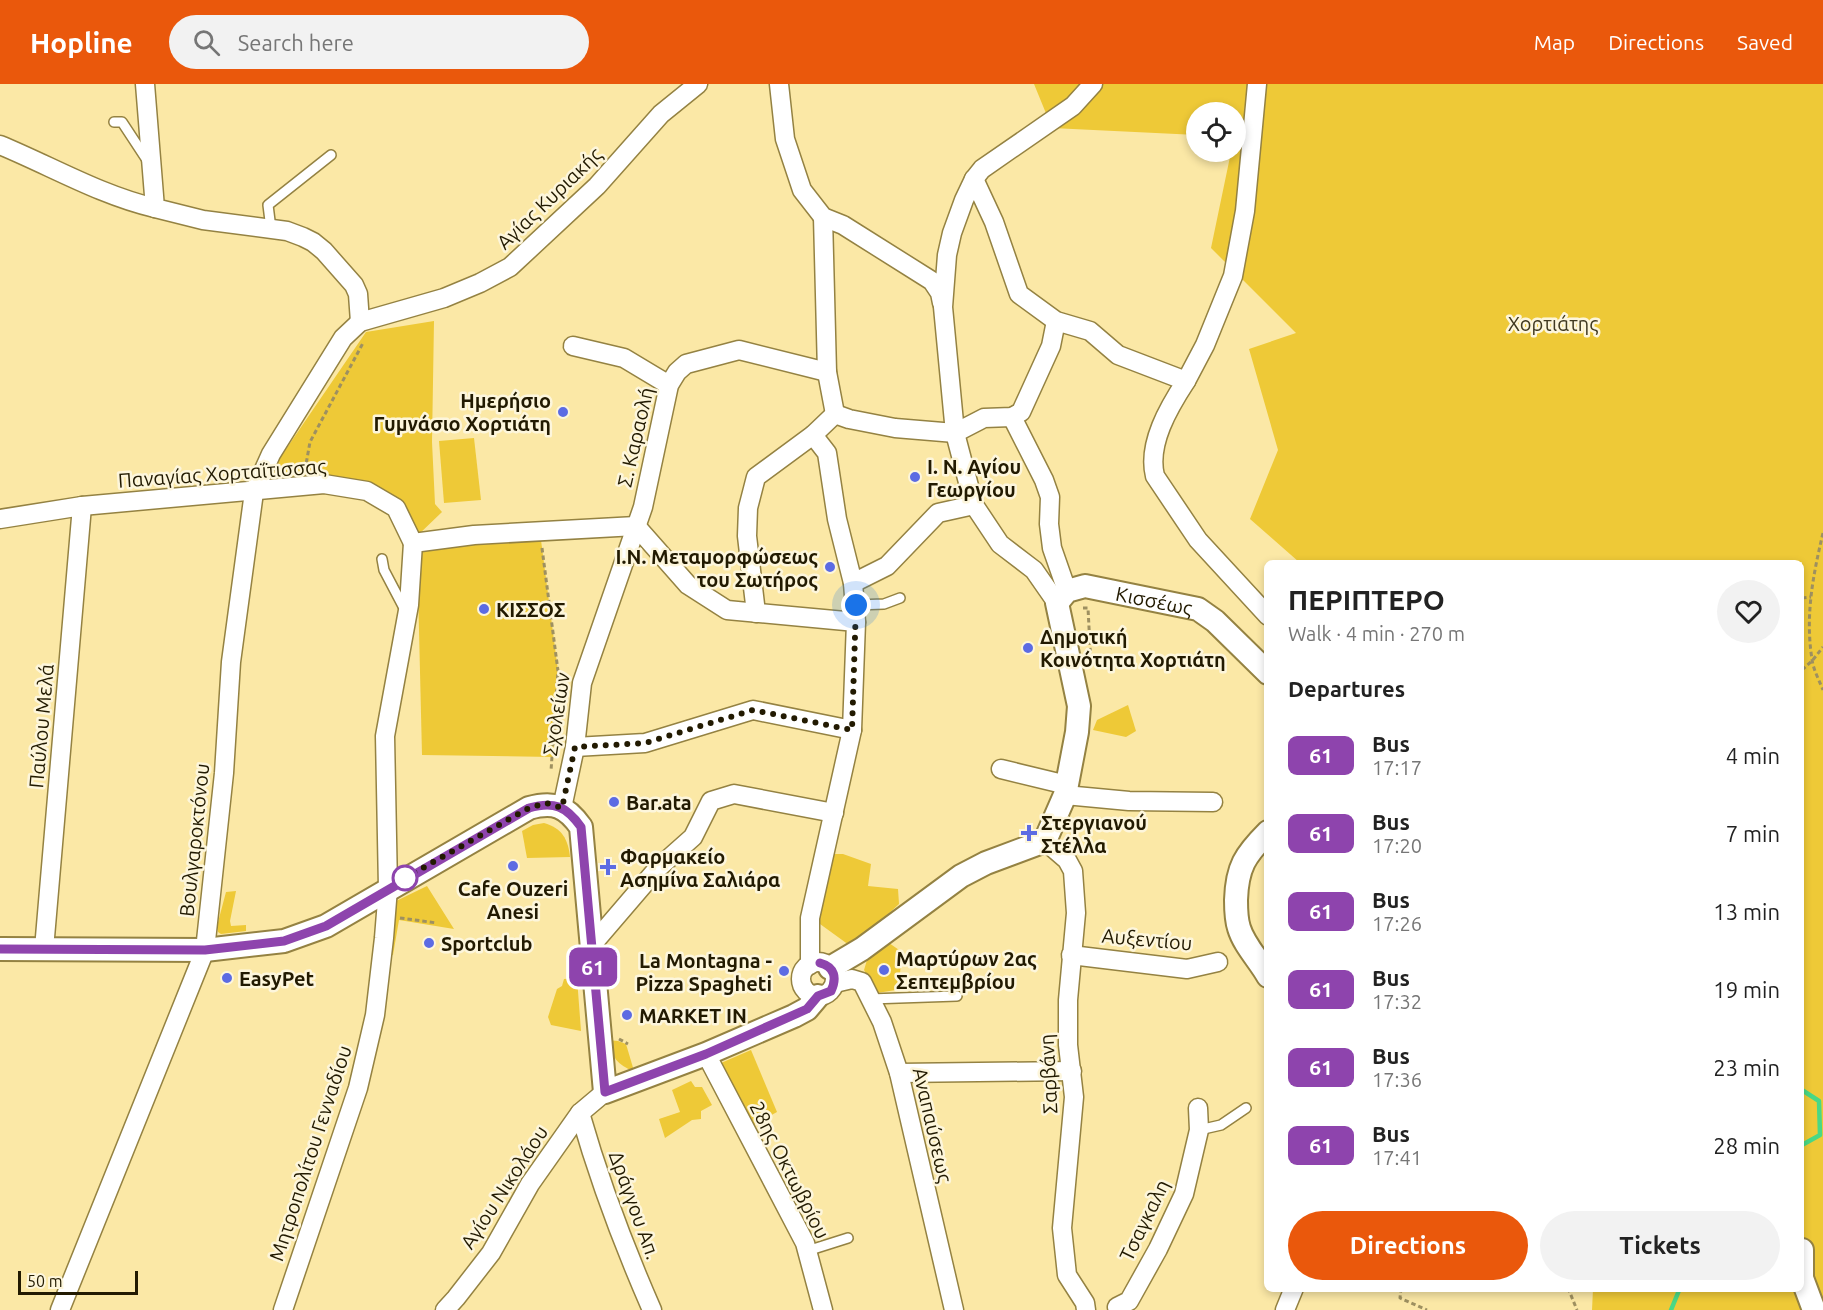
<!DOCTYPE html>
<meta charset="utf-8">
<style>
:root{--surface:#fff;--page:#f2f2f2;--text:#222;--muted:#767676;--accent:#ea580c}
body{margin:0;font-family:Ubuntu,sans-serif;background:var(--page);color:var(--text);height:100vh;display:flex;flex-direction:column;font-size:22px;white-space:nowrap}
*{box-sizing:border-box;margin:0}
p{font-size:20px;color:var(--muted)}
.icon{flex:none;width:33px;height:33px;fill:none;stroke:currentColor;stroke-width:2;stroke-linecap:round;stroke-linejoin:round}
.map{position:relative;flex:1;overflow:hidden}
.details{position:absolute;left:1264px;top:476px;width:540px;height:732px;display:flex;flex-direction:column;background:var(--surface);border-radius:9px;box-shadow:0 3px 9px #0003}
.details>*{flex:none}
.badge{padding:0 12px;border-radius:9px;font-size:21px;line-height:39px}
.controls{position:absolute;left:1186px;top:18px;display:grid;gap:12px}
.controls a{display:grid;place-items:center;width:60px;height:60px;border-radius:50%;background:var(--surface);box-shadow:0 3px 9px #0003;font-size:30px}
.scale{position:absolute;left:18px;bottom:15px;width:120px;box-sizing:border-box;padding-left:6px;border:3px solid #221a01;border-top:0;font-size:16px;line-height:21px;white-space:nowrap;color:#221a01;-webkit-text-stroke:4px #fdf6dc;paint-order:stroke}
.you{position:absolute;width:30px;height:30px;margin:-15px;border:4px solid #fff;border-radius:50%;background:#1a73e8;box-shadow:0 0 0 9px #1a73e833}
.map>.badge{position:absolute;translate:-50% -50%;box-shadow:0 0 0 3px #fff}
h2{padding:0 24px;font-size:22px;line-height:54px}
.round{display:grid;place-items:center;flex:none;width:63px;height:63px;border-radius:32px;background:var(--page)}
.head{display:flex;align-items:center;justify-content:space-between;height:102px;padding:0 24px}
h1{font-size:28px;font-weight:700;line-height:45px}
.primary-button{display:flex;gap:12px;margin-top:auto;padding:12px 24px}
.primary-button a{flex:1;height:69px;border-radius:36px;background:var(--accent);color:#fff;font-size:24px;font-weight:700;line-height:69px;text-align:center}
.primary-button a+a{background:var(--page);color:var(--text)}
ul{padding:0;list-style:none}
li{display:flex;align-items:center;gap:18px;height:78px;padding:0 24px}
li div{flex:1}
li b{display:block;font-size:22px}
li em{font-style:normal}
li .badge{min-width:66px;font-weight:700;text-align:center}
header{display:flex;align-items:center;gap:36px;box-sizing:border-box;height:84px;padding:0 30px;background:var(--accent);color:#fff}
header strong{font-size:28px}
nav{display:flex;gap:33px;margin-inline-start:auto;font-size:21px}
.search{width:420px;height:54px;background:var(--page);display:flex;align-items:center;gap:15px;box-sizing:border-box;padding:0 21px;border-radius:33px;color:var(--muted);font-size:22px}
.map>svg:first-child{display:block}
</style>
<header>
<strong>Hopline</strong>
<div class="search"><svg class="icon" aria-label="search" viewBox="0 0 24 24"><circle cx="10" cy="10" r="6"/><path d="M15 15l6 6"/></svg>Search here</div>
<nav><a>Map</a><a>Directions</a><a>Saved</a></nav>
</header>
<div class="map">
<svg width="1823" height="1226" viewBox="0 0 1823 1226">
<rect width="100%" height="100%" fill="#fbe8a6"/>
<g fill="#eec937">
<polygon points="1034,0 1823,0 1823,1226 1592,1226 1593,1205 1802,1204 1802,478 1299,478 1250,435 1278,366 1249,265 1296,249 1211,164 1231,68 1236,68 1236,28 1197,28 1197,51 1052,44"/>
<polygon points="434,237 432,358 435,420 442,428 417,452 401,421 320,393 269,390 366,248"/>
<polygon points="474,354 481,416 444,419 439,357"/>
<polygon points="541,456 558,587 553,673 422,671 417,463"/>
<polygon points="1128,621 1136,647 1126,653 1093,646 1097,636"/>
<path d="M 544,739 C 562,744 568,755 570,773 L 527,774 L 522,747 L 533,741 Z"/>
<polygon points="829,770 843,770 871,780 868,802 898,805 899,820 855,861 849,861 820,840 818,833"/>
<polygon points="427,802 454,845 399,836 393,871 385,870 392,819"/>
<polygon points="236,807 230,837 231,842 246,841 246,847 221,850 218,848 217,842 226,808"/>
<polygon points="889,859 902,868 899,900 902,905 877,909 864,886 867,876"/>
<polygon points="577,894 581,947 551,941 548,933 557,905 562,902 564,895"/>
<path d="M 608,956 L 618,957 L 626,960 L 634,987 C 618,982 611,972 608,956 Z"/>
<polygon points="751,966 777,1028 746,1045 714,982"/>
<polygon points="691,997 695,1003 702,1003 712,1021 701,1027 701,1035 692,1036 665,1054 659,1035 680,1028 672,1006"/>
</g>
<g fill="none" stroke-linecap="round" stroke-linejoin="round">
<g stroke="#49d885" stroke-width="4.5">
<polyline points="1802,1006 1819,1017 1820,1051 1802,1061"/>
<polyline points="1671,1226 1680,1204"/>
</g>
<defs>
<g id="service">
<polyline points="114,38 122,38 147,76"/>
<polyline points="271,145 268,121 331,71"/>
<polyline points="382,475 384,486 405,526"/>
<polyline points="856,521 884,520 900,514"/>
<polyline points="870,915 957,912"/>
<polyline points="1199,1046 1221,1041 1246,1024"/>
<polyline points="807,1167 848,1154"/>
</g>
<g id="minor">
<polyline points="145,0 155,124 203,136 287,147 303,153 313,158 324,167 354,201 358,210 360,238"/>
<polyline points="779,0 785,55 802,106 823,133 843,141 932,197 940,209 942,219"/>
<path d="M 0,61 C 51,82 100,111 155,124"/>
<path d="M 974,95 L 994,138 L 1019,210 L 1056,237 L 1090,247 L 1118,271 L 1186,297 C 1169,323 1147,360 1155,392 L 1198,456 L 1268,532"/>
<polyline points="823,133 827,288 835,330"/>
<polyline points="573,262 624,274 669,301"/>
<polyline points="1186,297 1205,261 1233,192 1245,127 1257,0"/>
<polyline points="1012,333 1044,396 1050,413 1049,440 1052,464 1067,507"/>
<polyline points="0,435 82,422 324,400 367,407 396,424 413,459 474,451 636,442 688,501 727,526 856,538"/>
<polyline points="853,499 887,482 938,429 974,421"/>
<polyline points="1057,519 1034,486 1000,460 974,421 955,349 943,223 947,171 952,149 964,116 974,95 982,85 1073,22 1093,0"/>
<polyline points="756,529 747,452 748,424 756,393 813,351 835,330 849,335 895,344 955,349 984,334 1012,333 1021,328 1051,262 1056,237"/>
<polyline points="575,663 645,659 753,626 852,646"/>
<polyline points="1001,685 1067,701"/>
<polyline points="1065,711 1129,717 1213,718"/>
<polyline points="562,724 575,663 582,599 643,423 669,301 677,288 686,280 739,266 827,288"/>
<polyline points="1045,757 1067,776 1073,787 1076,829 1068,916 1068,961 1074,1013 1062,1144 1067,1191 1085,1219 1086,1226"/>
<polyline points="591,862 657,785 693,753 711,717 734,710 834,729"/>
<polyline points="44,865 82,422"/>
<polyline points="1071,871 1187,885 1218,878"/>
<circle cx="818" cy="895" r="17"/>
<polyline points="810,881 810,834 852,646 856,538 853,499 837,435 827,369 813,351"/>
<polyline points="835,899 852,895 862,898 882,938 899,989 954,1226"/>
<polyline points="706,970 805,1159 823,1226"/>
<polyline points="899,989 1072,987"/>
<path d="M 580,1029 C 600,1099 623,1160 652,1226"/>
<polyline points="1117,1223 1129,1217 1158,1165 1184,1110 1199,1046 1198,1024"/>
<polyline points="60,1226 205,866 224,689 231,578 254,408 271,370 343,254 360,238 444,214 480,199 510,183 597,102 661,30 698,0"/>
<polyline points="283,1226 358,1004 375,931 384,854 388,804 385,652 409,521 413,459"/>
<polyline points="445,1226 456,1214 491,1169 530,1100 580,1029 605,1008"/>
<polyline points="1285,1226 1294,1204"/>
</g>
<g id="tertiary">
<path d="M 1268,748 C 1245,771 1237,783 1236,816 C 1236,826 1236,835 1239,844 C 1244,861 1259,876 1268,892"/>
<path d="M 0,865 L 205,866 L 284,857 L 326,842 L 529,724 C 554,717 566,722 581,743 L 605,1008 L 706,970 L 794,932 L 807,925 L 818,912"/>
<path id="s1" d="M 830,884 L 862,865 L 961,792 L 986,779 L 1045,757 L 1065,711 L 1077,648 L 1079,622 L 1057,519 L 1067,507 L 1085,502 L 1198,525 L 1215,537 L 1268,589"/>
<polyline points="1802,1166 1802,1194 1814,1226"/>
</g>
</defs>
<use href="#service" stroke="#948242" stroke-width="12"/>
<use href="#minor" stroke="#948242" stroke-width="21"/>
<use href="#tertiary" stroke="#948242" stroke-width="26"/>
<g stroke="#9e9060" stroke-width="3" stroke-dasharray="4.5 3" stroke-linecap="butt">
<polyline points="305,386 310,358 363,259"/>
<path d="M 1823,449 C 1813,491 1805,532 1812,575 C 1813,585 1819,596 1823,606"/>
<polyline points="542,464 558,587 551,687"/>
<polyline points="1802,514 1811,513"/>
<polyline points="1083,524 1088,524 1091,582"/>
<polyline points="1802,586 1812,577 1823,563"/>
<polyline points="400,834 437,839"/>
<polyline points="619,955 628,960"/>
<polyline points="1401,1204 1400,1214 1427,1226"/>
<polyline points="1568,1204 1577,1226"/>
</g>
<use href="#service" stroke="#fff" stroke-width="9"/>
<use href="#minor" stroke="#fff" stroke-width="18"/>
<use href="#tertiary" stroke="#fff" stroke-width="22"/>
</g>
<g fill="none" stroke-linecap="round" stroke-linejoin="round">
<defs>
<path id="line" d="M 0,865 L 205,866 L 284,857 L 326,842 L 529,724 C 554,717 566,722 581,743 L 605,1008 L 706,970 L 807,925 L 818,912 L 831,907 C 837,894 835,883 820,879"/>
</defs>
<use href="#line" stroke="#fff" stroke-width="14"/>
<use href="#line" stroke="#8e44ad" stroke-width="9"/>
<polyline stroke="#221a01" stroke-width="6" stroke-dasharray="0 10.8" points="405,794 529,724 546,719 562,724 575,663 645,659 753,626 852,646 856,521"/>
</g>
<g fill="#5c6be3" stroke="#fdf6dc" stroke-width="2">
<circle cx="563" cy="328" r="6"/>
<circle cx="915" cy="393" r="6"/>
<circle cx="830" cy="483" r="6"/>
<circle cx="484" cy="525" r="6"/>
<circle cx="1028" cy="564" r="6"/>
<circle cx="614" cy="718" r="6"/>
<path d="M1026 740h6v6h6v6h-6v6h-6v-6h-6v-6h6z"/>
<circle cx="513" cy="782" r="6"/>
<path d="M605 774h6v6h6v6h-6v6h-6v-6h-6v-6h6z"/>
<circle cx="429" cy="859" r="6"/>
<circle cx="884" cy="886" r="6"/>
<circle cx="784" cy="887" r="6"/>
<circle cx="227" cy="894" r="6"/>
<circle cx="627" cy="931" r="6"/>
</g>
<circle fill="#fff" stroke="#8e44ad" stroke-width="3" cx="405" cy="794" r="12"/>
<g text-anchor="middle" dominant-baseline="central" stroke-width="5" stroke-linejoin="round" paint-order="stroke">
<g font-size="20" fill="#221a01" stroke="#fdf6dc">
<text transform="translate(549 114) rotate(-44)">Αγίας Κυριακής</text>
<text transform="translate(635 353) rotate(-77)">Σ. Καραολή</text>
<text transform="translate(222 389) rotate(-4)">Παναγίας Χορταΐτισσας</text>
<text stroke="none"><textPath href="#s1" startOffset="602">Κισσέως</textPath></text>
<text transform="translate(556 630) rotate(-81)">Σχολείων</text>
<text transform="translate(41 642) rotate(-85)">Παύλου Μελά</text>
<text transform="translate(194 756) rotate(-84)">Βουλγαροκτόνου</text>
<text transform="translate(1147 855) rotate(5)">Αυξεντίου</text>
<text transform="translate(1048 990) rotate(-93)">Σαρβάνη</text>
<text transform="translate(933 1041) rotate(77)">Αναπαύσεως</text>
<text transform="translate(310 1069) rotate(-72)">Μητροπολίτου Γενναδίου</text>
<text transform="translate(790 1086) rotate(63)">28ης Οκτωβρίου</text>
<text transform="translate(504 1103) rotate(-57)">Αγίου Νικολάου</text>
<text transform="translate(635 1121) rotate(70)">Δράγγου Απ.</text>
<text transform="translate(1144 1136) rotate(-64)">Τσαγκαλη</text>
</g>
<g font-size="20" fill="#403920" stroke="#fdf6dc">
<text x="1553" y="239">Χορτιάτης</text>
</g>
<g font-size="20" font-weight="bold" fill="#221a01" stroke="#fdf6dc" text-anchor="start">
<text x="551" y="316" text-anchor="end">Ημερήσιο<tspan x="551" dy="23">Γυμνάσιο Χορτιάτη</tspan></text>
<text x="927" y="382">Ι. Ν. Αγίου<tspan x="927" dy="23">Γεωργίου</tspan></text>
<text x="818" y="472" text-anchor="end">I.N. Μεταμορφώσεως<tspan x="818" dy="23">του Σωτήρος</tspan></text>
<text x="496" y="525">ΚΙΣΣΟΣ</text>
<text x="1040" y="552">Δημοτική<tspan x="1040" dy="23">Κοινότητα Χορτιάτη</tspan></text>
<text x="626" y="718">Bar.ata</text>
<text x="1041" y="738">Στεργιανού<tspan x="1041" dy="23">Στέλλα</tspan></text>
<text x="620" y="772">Φαρμακείο<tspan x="620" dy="23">Ασημίνα Σαλιάρα</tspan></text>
<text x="513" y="804" text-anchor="middle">Cafe Ouzeri<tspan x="513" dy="23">Anesi</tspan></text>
<text x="441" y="859">Sportclub</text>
<text x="896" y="874">Μαρτύρων 2ας<tspan x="896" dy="23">Σεπτεμβρίου</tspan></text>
<text x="772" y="876" text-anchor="end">La Montagna -<tspan x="772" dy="23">Pizza Spagheti</tspan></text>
<text x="239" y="894">EasyPet</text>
<text x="639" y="931">MARKET IN</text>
</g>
</g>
</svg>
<div class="controls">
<a><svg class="icon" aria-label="locate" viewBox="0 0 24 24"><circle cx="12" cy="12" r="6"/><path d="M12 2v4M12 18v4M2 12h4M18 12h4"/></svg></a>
</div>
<div class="scale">50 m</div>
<div class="you" style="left:856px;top:521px"></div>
<b class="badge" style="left:593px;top:883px;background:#8e44ad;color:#fff">61</b>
<section class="details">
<div class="head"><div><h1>ΠΕΡΙΠΤΕΡΟ</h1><p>Walk · 4 min · 270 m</p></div><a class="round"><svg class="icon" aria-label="heart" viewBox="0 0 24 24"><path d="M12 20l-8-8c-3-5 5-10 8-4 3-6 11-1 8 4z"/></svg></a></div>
<h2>Departures</h2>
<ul>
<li><span class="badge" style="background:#8e44ad;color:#fff">61</span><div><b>Bus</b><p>17:17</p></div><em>4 min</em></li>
<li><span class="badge" style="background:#8e44ad;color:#fff">61</span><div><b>Bus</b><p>17:20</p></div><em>7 min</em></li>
<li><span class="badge" style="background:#8e44ad;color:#fff">61</span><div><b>Bus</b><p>17:26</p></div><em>13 min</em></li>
<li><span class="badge" style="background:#8e44ad;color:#fff">61</span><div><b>Bus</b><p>17:32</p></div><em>19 min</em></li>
<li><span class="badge" style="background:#8e44ad;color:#fff">61</span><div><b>Bus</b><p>17:36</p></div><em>23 min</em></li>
<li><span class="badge" style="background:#8e44ad;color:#fff">61</span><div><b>Bus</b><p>17:41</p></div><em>28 min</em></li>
</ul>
<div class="primary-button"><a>Directions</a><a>Tickets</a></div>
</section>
</div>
